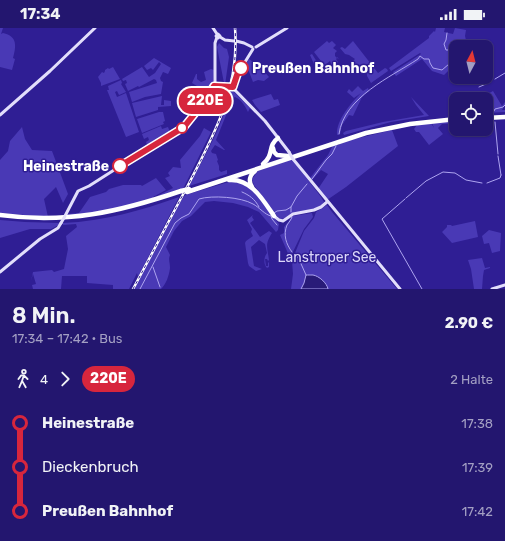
<!DOCTYPE html>
<html lang="de">
<meta charset="utf-8">
<style>
:root{--surface:#23166f;--page:#2f2377;--text:#f1f3f6;--muted:#a39fc3;--line:#403582}
body{margin:0;font-family:Rubik,sans-serif;background:var(--page);color:var(--text);height:100vh;display:flex;flex-direction:column;font-size:15px;white-space:nowrap}
*{box-sizing:border-box;margin:0}
p{font-size:13px;color:var(--muted)}
.icon{flex:none;width:22px;height:22px;fill:none;stroke:currentColor;stroke-width:2;stroke-linecap:round;stroke-linejoin:round}
.map{position:relative;height:261px;overflow:hidden}
.sheet{display:flex;flex-direction:column;background:var(--surface);flex:1}
.sheet>*{flex:none}
.badge{padding:0 8px;border-radius:13px;font-size:14px;line-height:26px}
.needle{width:26px;rotate:7deg}
.controls{position:absolute;left:449px;top:12px;display:grid;gap:8px}
.controls a{display:grid;place-items:center;width:44px;height:44px;border-radius:8px;background:var(--surface);box-shadow:0 1px 3px #0004,0 0 0 1px var(--line);font-size:20px}
.map>.badge{position:absolute;translate:-50% -50%;box-shadow:0 0 0 2px #fff}
.legs{display:flex;align-items:center;gap:6px;height:44px;padding:0 12px;font-size:13px}
.legs p{margin-inline-start:auto}
.headline{display:flex;align-items:center;justify-content:space-between;height:68px;padding:0 12px}
h1{font-size:22px;font-weight:600;line-height:30px}
ul{padding:0 12px;list-style:none}
li{display:flex;align-items:center;gap:14px;height:44px;font-size:15px}
li i{display:grid;place-items:center;width:6px;height:100%;margin:0 5px;background:currentColor}
li i::after{content:'';width:10px;height:10px;margin:-5px;border:3px solid;border-radius:50%;background:var(--surface)}
li p{margin-inline-start:auto}
li:first-child i{background:linear-gradient(#0000 50%,currentColor 0)}
li:last-child i{background:linear-gradient(currentColor 50%,#0000 0)}
.status{display:flex;justify-content:space-between;align-items:center;height:28px;padding:0 20px;background:var(--surface);direction:ltr}
.status svg{height:11px;fill:currentColor}
.map>svg:first-child{display:block}
</style>
<div class="status"><b>17:34</b><svg viewBox="0 0 49 12"><path d="M0 12V9h3v3zM5 12V6h3v6zM10 12V3h3v9zM15 12V0h3v12zM26 1h20v11H26zM47 4h2v5h-2z"/></svg></div>
<div class="map">
<svg width="505" height="261" viewBox="0 0 505 261">
<rect width="100%" height="100%" fill="#2f1e94"/>
<g fill="#4939b5">
<path d="M 0,0 L 3,0 L 1,6 L 3,5 C 18,8 16,19 13,30 L 15,31 L 12,42 L 0,39 Z"/>
<polygon points="436,0 445,0 444,4 453,6 455,0 466,2 465,8 466,12 463,18 459,17 459,19 456,19 456,35 444,47 432,43 422,31 396,48 393,44 421,26 420,25 391,43 389,40 429,10 429,8 434,3 435,4"/>
<polygon points="327,13 329,15 332,13 336,17 333,20 337,23 335,25 335,28 337,30 337,29 339,31 337,30 336,31 338,34 336,36 341,40 350,40 353,38 351,35 355,31 349,27 345,26 340,20 342,19 345,21 353,13 378,45 385,40 387,41 388,43 371,55 367,48 366,40 368,38 367,36 362,39 365,40 365,43 363,45 360,40 350,42 333,40 330,33 325,37 325,40 319,44 317,43 310,27 312,26 317,34 321,33 314,24"/>
<polygon points="219,15 224,20 227,21 229,29 225,57 224,58 223,56 224,55 217,19"/>
<polygon points="154,30 171,40 168,46 163,44 160,50 161,53 163,54 161,66 145,69 132,74 129,64 157,55 156,52 154,51 139,59 138,58 128,63 125,56 127,55 126,52 123,53 122,51 142,39 149,49 155,45 161,36 159,34 153,42 151,40 147,42 144,38"/>
<polygon points="249,31 260,39 269,49 264,53 258,52 253,54 246,36"/>
<polygon points="113,39 120,51 101,58 101,55 98,49 102,44 104,45 105,43 105,42 108,40 109,41"/>
<polygon points="211,41 214,42 213,57 210,64 206,61 201,68 197,58 192,55 196,46 197,46 197,51 201,54 206,52 204,44"/>
<polygon points="121,52 122,55 121,56 126,64 119,67 117,63 115,64 117,69 126,65 139,104 126,109 107,62 109,62 108,58"/>
<path d="M 358,58 L 363,63 L 368,60 L 369,63 L 362,69 L 353,88 L 349,87 L 342,97 L 340,106 L 337,107 C 336,92 351,75 361,65 L 354,70 L 347,64 L 349,61 L 352,64 Z"/>
<path d="M 231,61 L 250,80 L 248,84 C 245,78 242,72 235,69 L 233,70 L 216,112 L 225,122 L 224,122 L 215,117 L 211,123 L 212,125 L 216,126 L 218,132 L 217,133 L 219,138 L 219,142 L 221,144 L 227,142 L 227,146 L 189,158 C 205,127 224,96 231,61 Z"/>
<polygon points="493,63 502,78 505,74 505,77 502,82 505,82 505,84 486,85 486,83 492,82 484,68"/>
<polygon points="271,66 274,72 278,71 280,77 261,84 255,77 252,72"/>
<polygon points="162,68 161,77 164,77 164,72 171,73 171,78 158,79 158,82 136,89 132,75"/>
<polygon points="411,69 429,88 391,94 344,107 343,105 346,103 383,94 424,87 416,77"/>
<polygon points="159,84 163,84 165,93 163,94 164,96 142,105 137,91"/>
<polygon points="456,93 456,95 442,96 438,100 443,106 429,117 419,104 416,104 414,101 417,97 431,95 434,100 432,95"/>
<polygon points="161,98 162,101 168,99 171,107 148,119 146,114 149,112 148,109 144,111 142,106"/>
<polygon points="22,99 25,111 32,122 52,123 68,166 63,175 56,159 44,171 48,189 0,185 0,132 8,123 10,113"/>
<polygon points="204,100 211,104 183,161 155,169 173,160 165,150 170,148 168,145 173,139 181,140 180,132 200,108"/>
<polygon points="392,102 398,118 346,159 327,172 318,161 328,146 321,142 312,152 310,150 328,127 333,117 339,117 340,115 346,113"/>
<polygon points="292,131 321,169 324,174 318,180 307,183 293,185 285,190 281,191 277,188 273,182 254,157 252,151 258,143"/>
<polygon points="156,150 166,162 153,169 154,171 108,182 66,188 67,186 79,185 90,169 106,164 109,161 123,157 141,157 142,158"/>
<path d="M 232,153 L 249,158 L 279,196 L 278,202 L 276,204 L 259,184 L 248,179 L 233,175 L 214,173 L 205,174 L 191,188 L 182,193 L 174,203 L 166,219 L 170,227 C 168,232 170,234 170,240 C 169,248 166,256 161,261 L 134,261 L 178,177 L 185,167 Z"/>
<path d="M 179,169 L 138,249 L 137,245 L 129,261 L 113,261 L 113,257 L 87,255 L 87,248 L 62,248 L 61,261 L 33,261 L 32,257 L 36,256 L 33,246 L 31,253 L 33,244 L 52,242 L 54,244 L 64,241 L 68,221 L 66,208 L 77,199 L 76,196 L 63,197 L 63,195 C 105,193 140,183 179,169 Z"/>
<polygon points="327,177 332,184 397,261 291,261 293,246 292,233 296,232 295,225 304,203 314,190 316,184"/>
<polygon points="312,185 313,189 304,201 290,230 280,207 284,205 284,199 293,188"/>
<path d="M 253,187 L 252,189 L 254,192 L 250,195 L 260,209 L 269,203 L 272,205 C 265,216 267,218 269,232 L 268,233 L 267,231 L 265,231 L 266,238 L 268,238 L 268,234 L 269,235 L 269,239 L 267,240 C 263,236 264,229 267,225 L 265,216 L 259,212 L 251,219 L 254,238 L 262,241 L 256,243 L 249,238 L 248,235 L 245,215 L 246,213 L 253,208 L 251,204 L 252,201 L 247,192 Z"/>
<polygon points="0,192 25,194 60,195 59,197 51,201 30,201 0,210"/>
<polygon points="475,193 478,209 452,215 442,204 447,199 447,197 451,197 452,198"/>
<polygon points="489,202 501,205 500,223 492,225 489,215 484,216 482,208"/>
<polygon points="482,230 485,240 490,239 490,240 484,242 483,248 482,261 474,261 471,241 468,232"/>
</g>
<path fill="#291b78" stroke="#ada4f0" d="M 306,247 C 308,247 310,247 313,247 C 319,248 327,255 328,261 L 301,261 L 304,255 Z"/>
<g fill="none" stroke-linecap="round" stroke-linejoin="round">
<g stroke="#ada4f0" stroke-width="1">
<polyline points="447,5 446,12 444,16 446,22 451,22 453,26 456,27"/>
<polyline points="495,51 505,45"/>
<polyline points="491,53 492,52"/>
<polyline points="479,59 486,56"/>
<polyline points="494,83 495,81 503,79 505,77"/>
<polyline points="495,94 498,126"/>
<path d="M 339,106 C 344,69 391,49 418,31 L 420,28 L 424,31 L 429,31 L 430,35 L 433,40 L 442,42 L 456,30"/>
<polyline points="498,128 501,147"/>
<polyline points="312,151 326,132 332,126 336,118"/>
<polyline points="487,155 500,150 501,147"/>
<path d="M 242,164 C 249,167 255,171 259,179"/>
<polyline points="406,170 426,153 443,144 455,145 466,152 482,155"/>
<polyline points="405,171 382,191 422,261"/>
<polyline points="291,184 291,179"/>
<polyline points="274,185 277,183 286,182 291,179 297,168 307,156"/>
<polyline points="271,188 272,191 277,197"/>
<path d="M 292,224 C 286,216 283,207 287,197 C 289,194 291,192 292,189"/>
<polyline points="295,227 298,229 306,247"/>
<polyline points="153,239 160,259"/>
<path d="M 140,261 L 175,195 L 181,190 L 189,186 L 199,171 C 212,167 241,169 253,176 C 259,179 265,187 271,188"/>
</g>
<g stroke="#e2defb" stroke-width="3">
<polyline points="213,0 217,6"/>
<polygon points="218,6 220,8 218,10 216,8"/>
<polyline points="220,9 225,12 234,13"/>
<polyline points="236,13 244,15 252,19"/>
<polyline points="256,19 287,0"/>
<polyline points="215,57 217,59 233,59"/>
<polyline points="232,59 265,93 289,124"/>
<polyline points="233,59 237,47 253,21"/>
<polyline points="0,87 50,43 95,0"/>
<polyline points="293,131 400,261"/>
<polyline points="65,188 78,163 89,158 147,121 178,103 190,92 215,57 215,15 217,9"/>
<polyline points="274,188 279,192 283,193 293,186 314,182 321,179 327,174"/>
<polyline points="0,244 40,211 58,200 61,195"/>
<polyline points="492,261 505,257"/>
</g>
<g stroke="#fff" stroke-width="4.5">
<polyline points="486,90 505,89"/>
<polyline points="273,120 274,124 277,127 288,128"/>
<path d="M 263,136 C 275,126 267,118 278,110"/>
<path d="M 229,152 C 251,150 263,172 274,188"/>
<path d="M 252,159 C 248,153 250,147 255,143"/>
<polyline points="187,164 366,105 410,96 456,91"/>
<path d="M 0,187 C 67,196 119,184 181,163"/>
</g>
<defs>
<path id="rail" d="M 133,261 C 151,228 168,194 186,161 C 213,109 240,61 235,0"/>
</defs>
<use href="#rail" stroke="#fff" stroke-width="2.5"/>
<use href="#rail" stroke="#2f1e94" stroke-width="1" stroke-dasharray="3" stroke-linecap="butt"/>
<g stroke="#e2defb" stroke-width="3">
<polyline points="289,124 293,131"/>
<polyline points="61,195 65,188"/>
</g>
<polyline stroke="#fff" stroke-width="4.5" points="181,163 189,161"/>
</g>
<g fill="none" stroke-linecap="round" stroke-linejoin="round">
<defs>
<polyline id="line-1" points="120,138 184,99 204,74 214,58 233,59 237,47 241,40"/>
</defs>
<use href="#line-1" stroke="#fff" stroke-width="9"/>
<use href="#line-1" stroke="#d7263d" stroke-width="6"/>
</g>
<g fill="#fff" stroke="#d7263d" stroke-width="2">
<circle cx="241" cy="40" r="7"/>
<circle cx="182" cy="100" r="5"/>
<circle cx="120" cy="138" r="7"/>
</g>
<g text-anchor="middle" dominant-baseline="central" stroke-width="3" stroke-linejoin="round" paint-order="stroke">
<g font-size="14" font-weight="bold" fill="#fff" stroke="#2f1e94" text-anchor="start">
<text x="252" y="40">Preußen Bahnhof</text>
<text x="109" y="138" text-anchor="end">Heinestraße</text>
</g>
<g font-size="14" fill="#dcd7fa" stroke="#2f1e94">
<text x="327" y="229">Lanstroper See</text>
</g>
</g>
</svg>
<div class="controls">
<a><svg class="needle" viewBox="-14 -14 28 28"><path d="M0-13l5 13h-10z" fill="#e53935"/><path d="M0 13l5-13h-10z" fill="#a39fc3"/></svg></a>
<a><svg class="icon" aria-label="locate" viewBox="0 0 24 24"><circle cx="12" cy="12" r="6"/><path d="M12 2v4M12 18v4M2 12h4M18 12h4"/></svg></a>
</div>
<b class="badge" style="left:205px;top:73px;background:#d7263d;color:#fff">220E</b>
</div>
<section class="sheet">
<div class="headline"><div><h1>8 Min.</h1><p>17:34 – 17:42 · Bus</p></div><b>2.90 €</b></div>
<div class="legs"><svg class="icon" aria-label="walk" viewBox="0 0 24 24"><circle cx="13" cy="4" r="2"/><path d="M13 8l-2 6 4 7M11 14l-3 7M7 12l3-4h3l4 4"/></svg>4<svg class="icon" aria-label="forward" viewBox="0 0 24 24"><path d="M9 5l7 7-7 7"/></svg><b class="badge" style="background:#d7263d;color:#fff">220E</b><p>2 Halte</p></div>
<ul>
<li><i style="color:#d7263d"></i><b>Heinestraße</b><p>17:38</p></li>
<li><i style="color:#d7263d"></i><span>Dieckenbruch</span><p>17:39</p></li>
<li><i style="color:#d7263d"></i><b>Preußen Bahnhof</b><p>17:42</p></li>
</ul>
</section>
